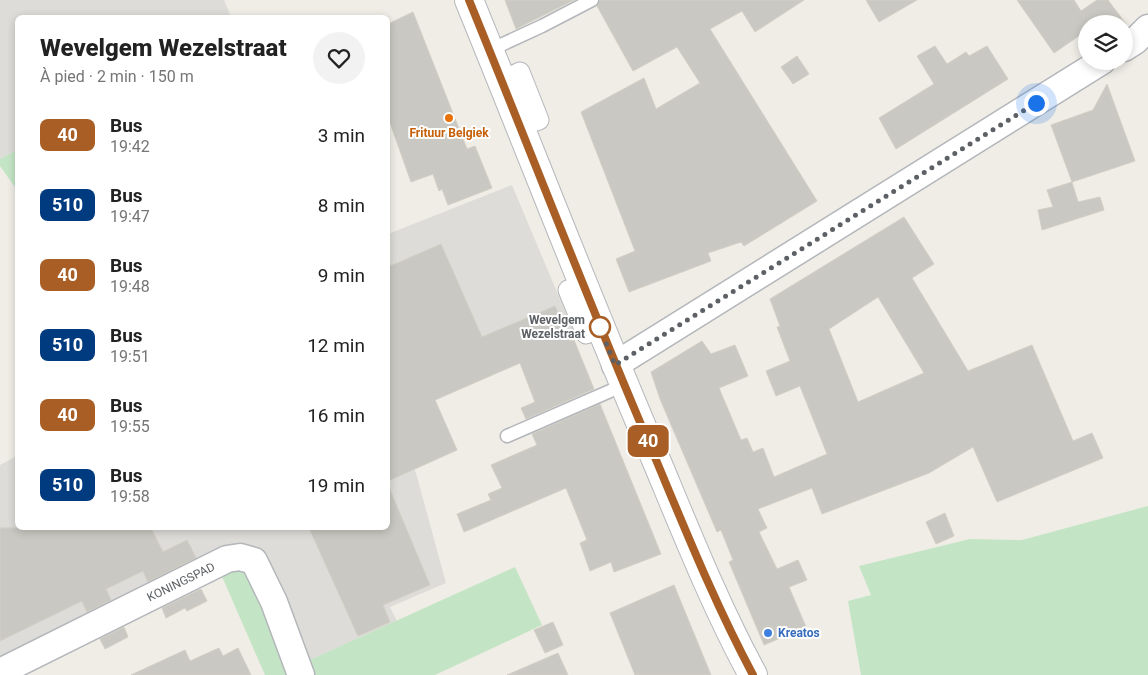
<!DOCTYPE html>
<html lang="fr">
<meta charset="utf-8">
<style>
:root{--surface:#fff;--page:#f2f2f2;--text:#222;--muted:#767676}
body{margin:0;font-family:Roboto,sans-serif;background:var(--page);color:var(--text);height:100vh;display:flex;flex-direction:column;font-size:19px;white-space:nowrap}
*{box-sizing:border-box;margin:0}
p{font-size:16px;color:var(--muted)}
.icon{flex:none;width:28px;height:28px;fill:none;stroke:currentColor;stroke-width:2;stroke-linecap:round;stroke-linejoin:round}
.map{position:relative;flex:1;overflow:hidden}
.panel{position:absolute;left:15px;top:15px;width:375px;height:515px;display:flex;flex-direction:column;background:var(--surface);border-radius:8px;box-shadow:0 2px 8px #0003}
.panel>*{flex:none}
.badge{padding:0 10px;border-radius:8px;font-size:18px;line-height:32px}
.fabs{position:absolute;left:1078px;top:15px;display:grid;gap:10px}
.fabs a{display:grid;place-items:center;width:55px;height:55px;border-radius:50%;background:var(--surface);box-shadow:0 2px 8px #0003;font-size:25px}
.you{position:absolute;width:25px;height:25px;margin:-12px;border:4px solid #fff;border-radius:50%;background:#1a73e8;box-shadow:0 0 0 8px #1a73e833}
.map>.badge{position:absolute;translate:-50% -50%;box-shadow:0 0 0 2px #fff}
.round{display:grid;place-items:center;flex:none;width:52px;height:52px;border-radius:26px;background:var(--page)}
.overview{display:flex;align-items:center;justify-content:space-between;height:85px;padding:0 25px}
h1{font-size:24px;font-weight:800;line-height:38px}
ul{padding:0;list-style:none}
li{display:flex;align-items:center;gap:15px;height:70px;padding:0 25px}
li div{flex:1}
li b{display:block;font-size:19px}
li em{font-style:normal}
li .badge{min-width:55px;font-weight:700;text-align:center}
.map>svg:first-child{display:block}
</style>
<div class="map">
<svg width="1148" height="675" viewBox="0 0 1148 675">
<rect width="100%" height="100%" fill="#efede6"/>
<g fill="#dedcd8">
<polygon points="0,0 224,0 231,17 18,18 17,150 0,159"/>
<polygon points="512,185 575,335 389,415 416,473 446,583 390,607 397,621 303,663 249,545 0,666 0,465 17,456 18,528 388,528 388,234"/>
</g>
<g fill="#c4e5c5">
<polygon points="17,150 17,190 0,166 0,159"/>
<polygon points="1148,506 1148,675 861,675 848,601 871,595 859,566 970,539 1022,540"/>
<polygon points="515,567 542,625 435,675 308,675 303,663"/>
<polygon points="244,568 294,675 265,675 220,572"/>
</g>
<g fill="#cac8c2" stroke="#d3cfc5" fill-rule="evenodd">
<polygon points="505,0 574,0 516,29"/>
<polygon points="600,0 804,0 755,32 742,11 710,29 817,201 744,246 741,242 708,253 711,261 629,292 616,259 635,251 581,112 644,78 656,109 700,83 677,47 633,71 597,6"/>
<polygon points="866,0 917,0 879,22"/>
<polygon points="1017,0 1074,0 1081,11 1097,0 1108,0 1126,24 1086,24 1086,31 1054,53"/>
<polygon points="413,12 467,149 475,146 492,188 448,205 442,189 439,191 433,174 411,182 388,117 388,24"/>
<polygon points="935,46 947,64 966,52 969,56 987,46 1008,79 896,149 879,118 934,84 917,56"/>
<polygon points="797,56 809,74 793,84 781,67"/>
<polygon points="1107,84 1135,161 1072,182 1051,125 1093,110"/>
<polygon points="1072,182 1078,202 1100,197 1104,210 1042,230 1038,210 1053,207 1047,190"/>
<path d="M 904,217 L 934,264 L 912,278 L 968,371 L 1032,345 L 1073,441 L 1092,433 L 1103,458 L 997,502 L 973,447 L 929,473 L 822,514 L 812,488 L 758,509 L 767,528 L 759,532 L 777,569 L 798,560 L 807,580 L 789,587 L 806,627 L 764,645 L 729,562 L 733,560 L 721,530 L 717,532 L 660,399 L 651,372 L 702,341 L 711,354 L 735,345 L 748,376 L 719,388 L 741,440 L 747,438 L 753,452 L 763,448 L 774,477 L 827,454 L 800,386 L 776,396 L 766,371 L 790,361 L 777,327 L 780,326 L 770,299 ZM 878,297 L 924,373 L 858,402 L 829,329 Z"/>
<polygon points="441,244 482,337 555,306 570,341 574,340 594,389 526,419 521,408 535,402 520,363 435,400 457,450 388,481 388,267"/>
<polygon points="600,404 661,554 614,572 611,562 590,571 580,543 587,540 566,488 464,532 457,514 491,500 488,494 502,488 491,465 537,445 532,434"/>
<polygon points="388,485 430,585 383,605 390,622 358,636 309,528 388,528"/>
<polygon points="945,513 954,536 936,544 926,522"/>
<polygon points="0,528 151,528 163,552 187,540 196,558 148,582 143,571 106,589 111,600 87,612 82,601 0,641"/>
<polygon points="674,585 711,675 635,675 610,613"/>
<polygon points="201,589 207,601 187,611 185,608 166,618 162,608"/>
<polygon points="553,622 563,645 545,653 534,630"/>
<polygon points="124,627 128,637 105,649 100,639"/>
<polygon points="219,648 223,656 238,648 251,675 131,675 185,650 190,661"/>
<polygon points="558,653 568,675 507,675"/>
</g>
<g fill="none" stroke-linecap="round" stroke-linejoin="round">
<defs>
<g id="service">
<polyline points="490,50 542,26 592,0"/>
<polyline points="507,436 624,385"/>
</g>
<g id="pedestrian">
<polygon points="520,72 539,120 533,122 514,76 516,74"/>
<polygon points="574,288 576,289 592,329 591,332 586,334 568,290"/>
</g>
<g id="minor">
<polyline points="1124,48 1135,41 1148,28"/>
<polyline points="615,365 1102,61"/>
<polyline points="0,672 227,559 240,557 254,561 274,602 301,675"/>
</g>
<path id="secondary" d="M 469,0 C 532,154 591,309 657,462 C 687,534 716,607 753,675"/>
</defs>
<use href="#service" stroke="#b3b6ba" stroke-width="15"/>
<use href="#pedestrian" stroke="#b3b6ba" stroke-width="21"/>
<use href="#minor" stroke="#b3b6ba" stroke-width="29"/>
<use href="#secondary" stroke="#b4b8bc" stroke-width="30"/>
<use href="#service" stroke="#fff" stroke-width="12"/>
<use href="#pedestrian" stroke="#fff" stroke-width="19"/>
<use href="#minor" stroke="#fff" stroke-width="26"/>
<use href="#secondary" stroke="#fff" stroke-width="28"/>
</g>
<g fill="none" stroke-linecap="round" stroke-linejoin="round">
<defs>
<path id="line" d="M 469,0 C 531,152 589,304 654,455 C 685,529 715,604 753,675"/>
</defs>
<use href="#line" stroke="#fff" stroke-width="11"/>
<use href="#line" stroke="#a85e24" stroke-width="8"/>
<polyline stroke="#5d6165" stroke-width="5" stroke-dasharray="0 9" points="600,327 598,323 615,365 1036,103"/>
</g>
<circle fill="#e8710a" stroke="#fff" stroke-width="2" cx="449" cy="118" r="5"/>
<circle fill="#fff" stroke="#a85e24" stroke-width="2.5" cx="600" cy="327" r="10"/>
<circle fill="#3f7fe0" stroke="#fff" stroke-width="2" cx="768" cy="633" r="5"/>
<g text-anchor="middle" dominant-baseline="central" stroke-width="4" stroke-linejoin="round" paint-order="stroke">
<g font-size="12" font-weight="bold" fill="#c56008" stroke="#fff">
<text x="449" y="133">Frituur Belgiek</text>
</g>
<g font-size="12" font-weight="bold" fill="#5d6165" stroke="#fff" text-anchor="end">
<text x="585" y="320">Wevelgem<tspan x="585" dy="14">Wezelstraat</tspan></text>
</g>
<g font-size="12" fill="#5d6165" stroke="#fff">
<text transform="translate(181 582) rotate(-26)">KONINGSPAD</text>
</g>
<g font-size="12" font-weight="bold" fill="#366cbe" stroke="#fff" text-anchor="start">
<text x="778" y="633">Kreatos</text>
</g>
</g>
</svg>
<div class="fabs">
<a><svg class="icon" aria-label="layers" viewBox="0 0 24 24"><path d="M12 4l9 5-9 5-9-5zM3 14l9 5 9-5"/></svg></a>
</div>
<div class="you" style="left:1036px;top:103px"></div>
<b class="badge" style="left:648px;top:441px;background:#a85e24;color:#fff">40</b>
<section class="panel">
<div class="overview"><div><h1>Wevelgem Wezelstraat</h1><p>À pied · 2 min · 150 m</p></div><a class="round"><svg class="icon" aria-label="heart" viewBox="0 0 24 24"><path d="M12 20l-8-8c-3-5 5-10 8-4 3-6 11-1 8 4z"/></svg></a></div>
<ul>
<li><span class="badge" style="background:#a85e24;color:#fff">40</span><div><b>Bus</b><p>19:42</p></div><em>3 min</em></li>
<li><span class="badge" style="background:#003b80;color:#fff">510</span><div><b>Bus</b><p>19:47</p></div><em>8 min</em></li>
<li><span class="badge" style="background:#a85e24;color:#fff">40</span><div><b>Bus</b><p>19:48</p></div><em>9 min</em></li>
<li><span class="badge" style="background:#003b80;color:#fff">510</span><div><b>Bus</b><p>19:51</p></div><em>12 min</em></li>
<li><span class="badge" style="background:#a85e24;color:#fff">40</span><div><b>Bus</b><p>19:55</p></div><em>16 min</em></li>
<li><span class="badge" style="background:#003b80;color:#fff">510</span><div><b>Bus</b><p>19:58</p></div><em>19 min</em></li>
</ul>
</section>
</div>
